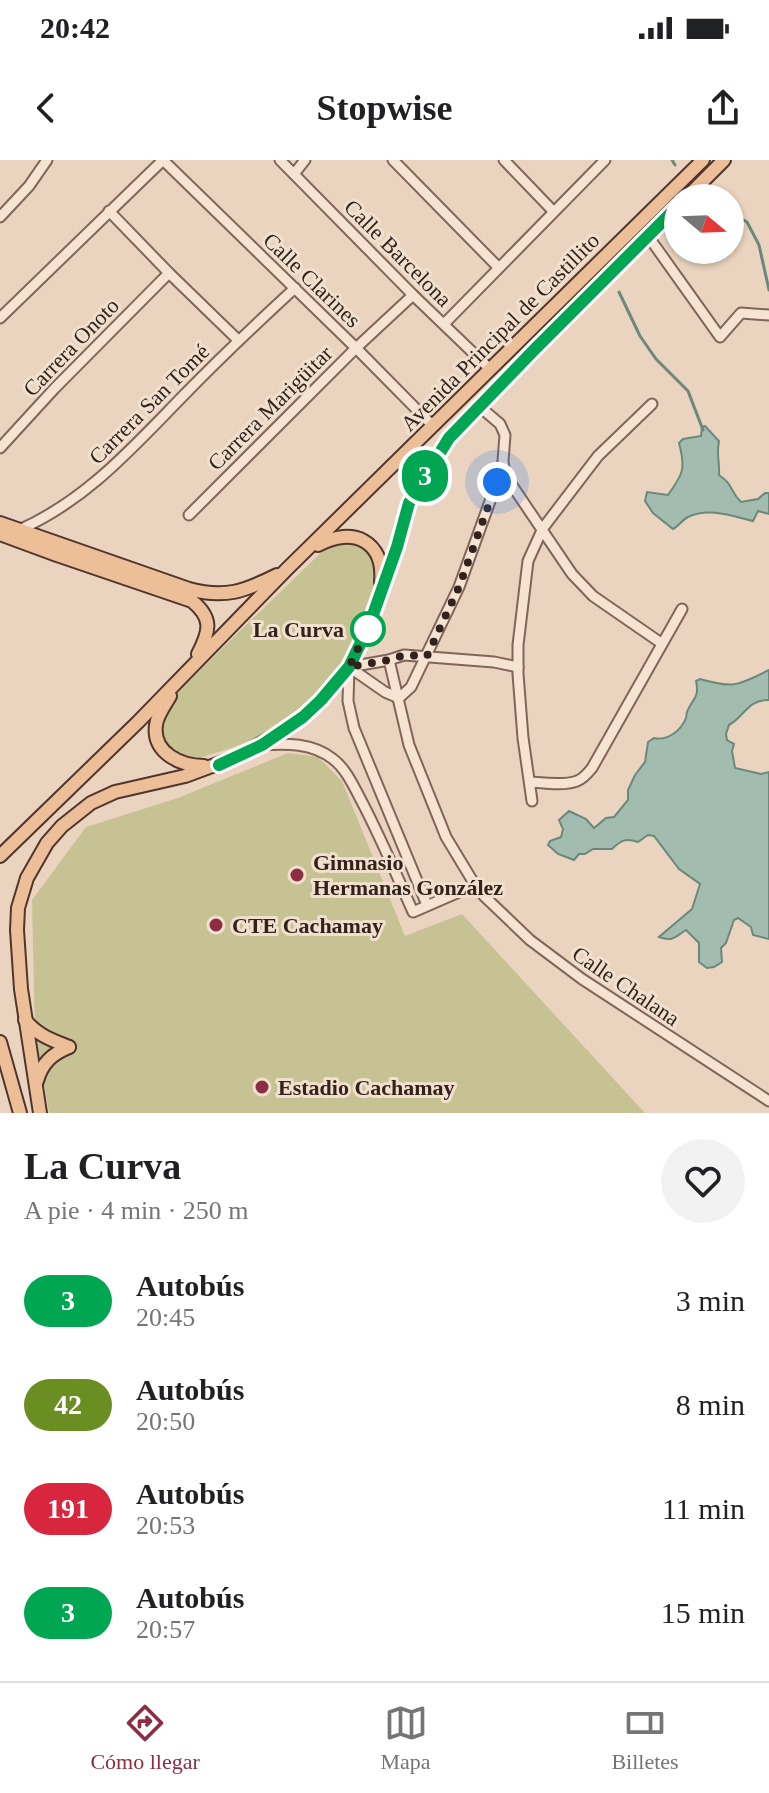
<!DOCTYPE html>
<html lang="es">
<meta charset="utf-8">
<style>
:root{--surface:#fff;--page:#f2f2f2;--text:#202124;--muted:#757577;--line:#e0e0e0;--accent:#8c2d43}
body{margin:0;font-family:"Times New Roman",serif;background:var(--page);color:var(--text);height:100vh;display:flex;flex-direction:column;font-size:30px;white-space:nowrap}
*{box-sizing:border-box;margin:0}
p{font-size:26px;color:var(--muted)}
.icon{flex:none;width:44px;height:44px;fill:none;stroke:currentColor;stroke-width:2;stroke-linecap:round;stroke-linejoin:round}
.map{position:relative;height:953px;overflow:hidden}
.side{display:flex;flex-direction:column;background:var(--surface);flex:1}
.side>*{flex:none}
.badge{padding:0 16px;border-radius:26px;font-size:28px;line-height:52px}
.needle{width:52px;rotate:109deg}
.fabs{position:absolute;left:664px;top:24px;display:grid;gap:16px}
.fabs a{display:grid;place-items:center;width:80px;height:80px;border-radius:50%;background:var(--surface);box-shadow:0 2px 6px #0004;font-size:40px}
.you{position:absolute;width:40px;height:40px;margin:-20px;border:6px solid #fff;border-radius:50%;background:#1a73e8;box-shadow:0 0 0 12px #1a73e833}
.map>.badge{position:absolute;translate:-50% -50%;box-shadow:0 0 0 4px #fff}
.round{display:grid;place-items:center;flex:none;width:84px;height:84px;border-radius:42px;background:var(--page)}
.headline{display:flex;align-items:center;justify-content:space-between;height:136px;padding:0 24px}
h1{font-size:38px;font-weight:700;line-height:60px}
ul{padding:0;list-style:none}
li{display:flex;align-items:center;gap:24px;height:104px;padding:0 24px}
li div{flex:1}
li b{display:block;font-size:30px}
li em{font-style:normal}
li .badge{min-width:88px;font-weight:700;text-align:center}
.status{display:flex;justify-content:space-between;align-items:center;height:56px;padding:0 40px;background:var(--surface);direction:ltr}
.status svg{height:22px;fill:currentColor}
header{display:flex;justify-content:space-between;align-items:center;height:104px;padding:0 24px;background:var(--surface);font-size:36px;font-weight:700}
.tabs{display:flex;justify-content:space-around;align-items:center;height:112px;border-top:2px solid var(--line);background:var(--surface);font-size:22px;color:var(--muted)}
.tabs a{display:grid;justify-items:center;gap:4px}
.tabs .selected{color:var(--accent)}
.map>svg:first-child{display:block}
</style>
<div class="status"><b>20:42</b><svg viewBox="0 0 49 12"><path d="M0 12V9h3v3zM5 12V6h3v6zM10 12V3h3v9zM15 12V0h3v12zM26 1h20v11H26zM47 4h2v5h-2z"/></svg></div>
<header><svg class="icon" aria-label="back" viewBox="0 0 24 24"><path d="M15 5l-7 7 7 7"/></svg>Stopwise<svg class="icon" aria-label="share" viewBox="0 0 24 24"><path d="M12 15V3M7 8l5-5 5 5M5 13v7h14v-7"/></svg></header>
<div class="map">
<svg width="769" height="953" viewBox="0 0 769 953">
<rect width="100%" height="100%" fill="#ead4bf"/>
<g fill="#c7c294">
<polygon points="337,377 368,387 379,417 375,437 361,471 337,510 308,541 273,569 244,584 200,598 173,594 160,571 174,535"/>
<polygon points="288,593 318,597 342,621 405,776 462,754 645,953 49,953 35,874 32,740 86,667 178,638"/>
</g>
<g fill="#a2bcaf" stroke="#6a897a" stroke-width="2">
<path d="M 705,266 L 719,281 C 716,295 720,302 719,315 C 734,325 730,332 741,342 L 758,339 L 765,333 L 769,333 L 769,354 L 758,351 L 753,361 C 732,356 709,347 688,357 C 682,360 679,366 673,369 L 653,353 L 645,341 L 647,332 L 668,335 C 683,314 686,309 679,283 L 683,279 L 701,276 L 702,267 Z"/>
<path d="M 769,510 L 769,540 C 748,539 744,557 729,565 L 726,574 L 727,580 L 734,584 L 732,591 L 735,608 L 761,614 L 769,612 L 769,779 L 753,775 L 751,767 L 738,758 L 734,760 L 726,783 L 721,788 L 722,802 L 714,807 L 707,808 L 699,802 L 699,783 L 686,770 C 675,777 673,782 659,777 L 692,749 L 700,724 L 679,709 L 654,676 L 648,675 L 638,682 C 626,678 621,680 612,689 L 593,689 L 585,694 L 579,694 L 574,700 L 558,694 L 548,685 L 550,681 L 561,677 L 563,669 L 559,660 L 569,651 L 586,659 L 594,668 L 606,658 L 614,657 L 628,640 L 628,630 L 635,615 L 645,602 L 648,582 L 654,578 C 667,581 681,571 686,558 C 687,556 686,554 687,552 C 692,539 700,538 696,521 L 700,519 C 734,529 738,525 769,510 Z"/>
</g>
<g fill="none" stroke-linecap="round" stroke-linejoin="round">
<g stroke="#6a897a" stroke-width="3">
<polyline points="672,0 675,5"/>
<polyline points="706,38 707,38"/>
<polyline points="730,52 747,62 759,85 769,130"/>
<polyline points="619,132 640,176 656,199 688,231 703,270"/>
</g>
<defs>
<g id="minor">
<polyline points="280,0 413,135 491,210"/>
<polyline points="393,0 498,107"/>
<polyline points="504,0 553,51"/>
<polyline points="294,14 305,0"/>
<polyline points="109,51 169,113 238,180"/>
<polyline points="0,57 29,26 47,0"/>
<polyline points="648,76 720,177 741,153 769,155"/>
<polyline points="0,158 163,0 356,188 433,266"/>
<polyline points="444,164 605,0"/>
<polyline points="479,246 500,264 505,275 503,301 505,315 572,414 593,436 661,483"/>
<polyline points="0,288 54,229 169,113"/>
<polyline points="189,355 356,188 413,135"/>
<path d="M 19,370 C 87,340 133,287 184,235 C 220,198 257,163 295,128"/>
<polyline points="389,500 409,585 446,677 475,725 484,736 530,780 582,819 769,941"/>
<polyline points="349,507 385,532 399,538 411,527 459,427 497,322 505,315"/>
<polyline points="349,507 389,500 404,495 494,502 518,507"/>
<polyline points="349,508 348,541 354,568 427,745"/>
<path d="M 262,585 C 286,583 313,583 333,599 C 346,609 353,625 361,640 C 380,676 396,714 413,752 L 475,725"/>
<path d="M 531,622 C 544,623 564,626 577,621 C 583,619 588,613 592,608 L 682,449"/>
<polyline points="532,641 523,578 518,514 518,485 528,401 543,368 598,296 652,244"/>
</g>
<g id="major">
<polyline points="686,38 724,0"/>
<path d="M 0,363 L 189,429 C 225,439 245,431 277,415"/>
<path d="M 0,374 L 57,395 L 192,441 C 213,458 210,471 198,494"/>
<path d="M 318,385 C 353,366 385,381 381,423"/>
<path d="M 170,536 C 165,545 157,555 156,565 C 152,593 181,606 204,606"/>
<polyline points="0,696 138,562 287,409 703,0"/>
<path d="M 25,860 C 37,875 52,880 69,887"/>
<polyline points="0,882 20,953"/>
<path d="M 37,921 C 42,903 52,894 69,887"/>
<polyline points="40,953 21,829 17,770 18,748 27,718 47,683 62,666 91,643 115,632 185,616 239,596 285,570 303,557 321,540 349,507 369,466 397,387 409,343 449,278 535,189 678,46"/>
</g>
</defs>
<use href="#minor" stroke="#816559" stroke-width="13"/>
<use href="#major" stroke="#4f352d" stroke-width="16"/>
<use href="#minor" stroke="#f6e3d1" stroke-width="9"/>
<use href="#major" stroke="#ecbf98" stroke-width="12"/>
</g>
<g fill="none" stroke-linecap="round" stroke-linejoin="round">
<defs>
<polyline id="line" points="219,605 262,585 303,557 321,540 349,507 369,466 397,387 409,343 449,278 535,189 678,46"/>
</defs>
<use href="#line" stroke="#fff" stroke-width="18"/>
<use href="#line" stroke="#00a651" stroke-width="12"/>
<polyline stroke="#32221c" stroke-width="8" stroke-dasharray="0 14.4" points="368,469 369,466 349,507 389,500 404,495 427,496 459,427 497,322"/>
</g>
<circle fill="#fff" stroke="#00a651" stroke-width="4" cx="368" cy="469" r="16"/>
<g fill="#8c2d43" stroke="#f2e0ce" stroke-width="3">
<circle cx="297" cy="715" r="8"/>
<circle cx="216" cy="765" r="8"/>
<circle cx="262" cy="927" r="8"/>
</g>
<g text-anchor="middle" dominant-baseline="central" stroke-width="6" stroke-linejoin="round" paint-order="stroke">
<g font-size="22" fill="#32221c" stroke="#f2e0ce">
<text transform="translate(398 93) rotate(45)">Calle Barcelona</text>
<text transform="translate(312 120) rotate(44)">Calle Clarines</text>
<text transform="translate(500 172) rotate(-45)">Avenida Principal de Castillito</text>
<text transform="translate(71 187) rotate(-46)">Carrera Onoto</text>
<text transform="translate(149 244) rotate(-45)">Carrera San Tomé</text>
<text transform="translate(270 248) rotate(-45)">Carrera Marigüitar</text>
<text transform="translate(626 826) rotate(34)">Calle Chalana</text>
</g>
<g font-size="22" font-weight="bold" fill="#32221c" stroke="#f2e0ce" text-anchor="end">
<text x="344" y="469">La Curva</text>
</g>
<g font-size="22" font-weight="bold" fill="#32221c" stroke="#f2e0ce" text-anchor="start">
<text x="313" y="702">Gimnasio<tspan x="313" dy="25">Hermanas González</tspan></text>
<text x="232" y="765">CTE Cachamay</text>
<text x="278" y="927">Estadio Cachamay</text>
</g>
</g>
</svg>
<div class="fabs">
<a><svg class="needle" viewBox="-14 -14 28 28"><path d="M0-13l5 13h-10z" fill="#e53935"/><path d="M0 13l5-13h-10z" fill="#757577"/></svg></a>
</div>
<div class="you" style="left:497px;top:322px"></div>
<b class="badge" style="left:425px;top:316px;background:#00a651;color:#fff">3</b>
</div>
<section class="side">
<div class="headline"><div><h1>La Curva</h1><p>A pie · 4 min · 250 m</p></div><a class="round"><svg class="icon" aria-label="heart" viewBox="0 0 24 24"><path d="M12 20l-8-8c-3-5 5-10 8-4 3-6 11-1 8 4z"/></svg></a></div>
<ul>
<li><span class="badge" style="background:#00a651;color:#fff">3</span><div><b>Autobús</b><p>20:45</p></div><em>3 min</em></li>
<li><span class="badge" style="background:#6b8e23;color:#fff">42</span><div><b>Autobús</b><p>20:50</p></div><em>8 min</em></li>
<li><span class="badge" style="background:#d7263d;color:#fff">191</span><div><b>Autobús</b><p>20:53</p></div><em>11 min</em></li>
<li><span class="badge" style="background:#00a651;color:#fff">3</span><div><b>Autobús</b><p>20:57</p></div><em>15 min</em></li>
</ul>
</section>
<nav class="tabs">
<a class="selected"><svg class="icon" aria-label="directions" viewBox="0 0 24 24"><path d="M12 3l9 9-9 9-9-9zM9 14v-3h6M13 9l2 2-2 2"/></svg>Cómo llegar</a>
<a><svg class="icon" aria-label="map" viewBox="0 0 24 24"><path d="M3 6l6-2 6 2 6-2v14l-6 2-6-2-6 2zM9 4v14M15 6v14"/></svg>Mapa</a>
<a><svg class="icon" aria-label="tickets" viewBox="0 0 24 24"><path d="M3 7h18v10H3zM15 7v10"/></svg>Billetes</a>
</nav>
